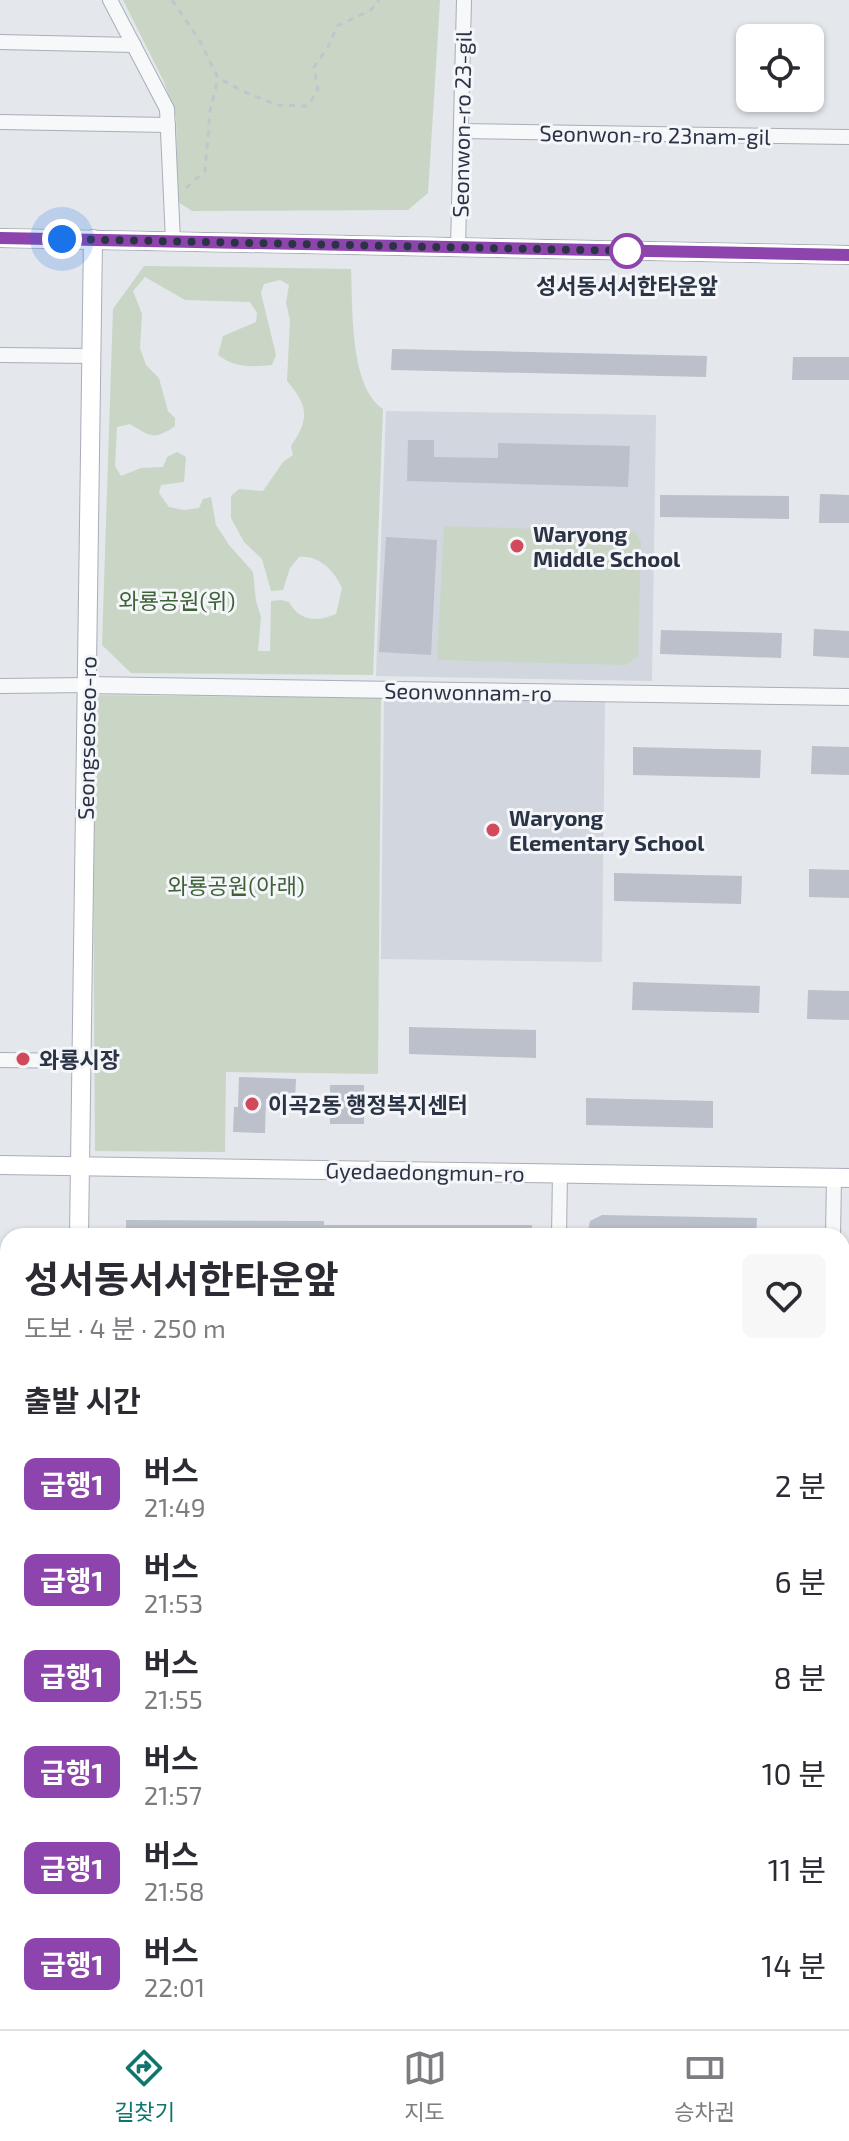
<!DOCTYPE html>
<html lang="ko">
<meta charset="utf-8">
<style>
:root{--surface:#fff;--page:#f7f7f7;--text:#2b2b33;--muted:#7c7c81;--line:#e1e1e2;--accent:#0f766e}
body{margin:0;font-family:"Exo 2","Noto Sans KR",sans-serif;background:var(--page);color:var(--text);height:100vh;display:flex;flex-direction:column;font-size:30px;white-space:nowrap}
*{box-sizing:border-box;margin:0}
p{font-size:26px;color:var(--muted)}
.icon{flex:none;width:44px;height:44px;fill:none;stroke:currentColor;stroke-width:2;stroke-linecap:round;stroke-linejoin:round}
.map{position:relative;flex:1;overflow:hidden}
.drawer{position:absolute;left:0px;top:1228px;width:850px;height:802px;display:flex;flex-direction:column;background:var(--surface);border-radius:24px 24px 0 0;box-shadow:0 2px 6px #0004}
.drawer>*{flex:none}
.badge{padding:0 16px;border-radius:12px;font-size:28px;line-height:52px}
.tools{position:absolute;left:736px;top:24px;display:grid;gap:16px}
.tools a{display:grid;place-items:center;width:88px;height:88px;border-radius:12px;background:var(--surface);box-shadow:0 2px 6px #0004;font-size:40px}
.you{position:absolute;width:40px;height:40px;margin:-20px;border:6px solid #fff;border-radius:50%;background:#1a73e8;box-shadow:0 0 0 12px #1a73e833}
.map>.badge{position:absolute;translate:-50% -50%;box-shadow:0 0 0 4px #fff}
h2{padding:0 24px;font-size:30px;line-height:72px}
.round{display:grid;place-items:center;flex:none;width:84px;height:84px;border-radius:12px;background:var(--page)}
.headline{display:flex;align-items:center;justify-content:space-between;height:136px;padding:0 24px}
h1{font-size:38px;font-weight:700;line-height:60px}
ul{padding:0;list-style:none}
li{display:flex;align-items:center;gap:24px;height:96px;padding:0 24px}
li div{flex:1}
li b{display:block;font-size:30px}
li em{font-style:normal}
li .badge{min-width:88px;font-weight:700;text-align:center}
.menu{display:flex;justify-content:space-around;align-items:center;height:112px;border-top:2px solid var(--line);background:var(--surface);font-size:22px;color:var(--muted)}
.menu a{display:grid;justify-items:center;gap:4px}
.menu .current{color:var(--accent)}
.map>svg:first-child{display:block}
</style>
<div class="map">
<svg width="849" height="2029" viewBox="0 0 849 2029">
<rect width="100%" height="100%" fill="#e4e7ec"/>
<g fill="#d2d6de">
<polygon points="386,411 656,415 652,681 376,676"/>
<polygon points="384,699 605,702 602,962 381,959"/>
</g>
<g fill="#c9d6c5" fill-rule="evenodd">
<polygon points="123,0 440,0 428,193 408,210 192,211 178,202 176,117 164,82"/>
<path d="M 144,266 L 351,269 C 353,307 349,386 383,409 L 373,675 L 131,673 L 102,645 L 113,309 ZM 145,277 L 185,300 L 250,302 L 257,313 L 256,322 L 223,336 L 218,355 C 235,368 252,367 272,365 L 276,355 L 261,293 L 264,284 L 280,280 L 289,285 L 286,303 L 290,320 L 287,381 C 308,405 310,419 291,446 L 293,455 L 283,462 L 263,491 L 239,489 L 231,496 L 231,518 L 244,542 L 262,559 L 271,591 L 283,590 L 290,568 L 299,557 C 320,555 334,571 342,588 L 336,614 C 317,622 300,622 289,602 L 281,600 L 271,601 L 270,651 L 258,651 L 261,617 L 256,601 L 253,572 L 229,545 L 216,525 L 211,497 L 203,499 L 199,508 L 184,510 L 169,507 L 159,493 L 161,485 L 184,482 L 186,457 L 177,452 L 167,457 L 163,467 L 141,468 L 121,476 L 115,466 L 117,427 L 130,424 C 150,436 154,441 175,426 L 175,418 L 168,411 L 159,378 L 146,365 L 140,348 L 142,314 L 133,291 Z"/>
<polygon points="444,526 635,532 641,541 638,656 626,665 437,660"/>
<polygon points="92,695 381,698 378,1074 226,1072 225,1152 95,1151"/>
</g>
<g fill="#bbc0ca">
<polygon points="392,349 707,356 706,377 391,370"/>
<polygon points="793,357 849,357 849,380 792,380"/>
<polygon points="408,440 434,440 434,457 498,458 498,443 630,446 628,487 407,481"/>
<polygon points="820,494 849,495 849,523 819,523"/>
<polygon points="660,495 789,496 789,519 660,517"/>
<polygon points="386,537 437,540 431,655 379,652"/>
<polygon points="814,629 849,631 849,658 813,656"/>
<polygon points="661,630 782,633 781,658 660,654"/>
<polygon points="812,746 849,747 849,775 811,774"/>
<polygon points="633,747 761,750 760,778 633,775"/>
<polygon points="809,869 849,870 849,898 809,897"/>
<polygon points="614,873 742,876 741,904 614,901"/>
<polygon points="633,982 760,986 759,1013 632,1010"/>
<polygon points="808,990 849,991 849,1020 807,1019"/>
<polygon points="409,1027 536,1030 536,1058 409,1054"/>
<polygon points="239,1077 296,1079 295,1100 266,1099 265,1133 233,1132 234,1107 238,1107"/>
<rect x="330" y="1085" width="34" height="39"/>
<polygon points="586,1098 713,1101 713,1128 586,1125"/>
<polygon points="602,1215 757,1218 756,1236 587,1236 590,1221"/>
<polygon points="126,1220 324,1221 324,1225 532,1225 532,1236 126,1236"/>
</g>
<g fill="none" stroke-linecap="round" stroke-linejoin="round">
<defs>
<g id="minor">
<polyline points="110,0 167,109 173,241"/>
<polyline points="0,42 134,45"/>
<polyline points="0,122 168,125"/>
<polyline points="461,131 849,137"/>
<polyline points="458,247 464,0"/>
<polyline points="0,355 91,356"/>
<polyline points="0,686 87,685"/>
<polyline points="0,1060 81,1061"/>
<polyline points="559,1236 560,1174"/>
<polyline points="833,1236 834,1178"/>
<polyline points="842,1348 849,1348"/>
<polyline points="842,1501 849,1501"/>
<polyline points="842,1620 849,1627"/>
<polyline points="842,1701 849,1692"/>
<polyline points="842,1834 849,1822"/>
<polyline points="842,1892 849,1894"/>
<polyline points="298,2029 299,2022"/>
</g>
<g id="tertiary">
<polyline points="87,685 849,697"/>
<polyline points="0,1641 8,1641"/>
</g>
<g id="secondary">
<polyline points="0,238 849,255"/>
<polyline points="0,1165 849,1178"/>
<polyline points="79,1236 93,239"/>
<polyline points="67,2029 67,2022"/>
</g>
<g id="primary">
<polyline points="842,2004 849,2004"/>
<polyline points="396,2029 467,2022"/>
</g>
</defs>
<use href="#minor" stroke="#a9aeb7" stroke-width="16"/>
<use href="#tertiary" stroke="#a9aeb7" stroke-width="18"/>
<use href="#secondary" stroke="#a9aeb7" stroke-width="20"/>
<use href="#primary" stroke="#a3abb8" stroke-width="24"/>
<g stroke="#c2c5cb" stroke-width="3" stroke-dasharray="6 6" stroke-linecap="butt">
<polyline points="172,0 200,41 218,78 245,92 277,105 308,106 318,89 314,67 328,47 337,26 371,10 379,0"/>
<polyline points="186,188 205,171 210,111 218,78"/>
</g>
<use href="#minor" stroke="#f7f8fa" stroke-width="14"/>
<use href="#tertiary" stroke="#f7f8fa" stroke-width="16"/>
<use href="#secondary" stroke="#fff" stroke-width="18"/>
<use href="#primary" stroke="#fff" stroke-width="22"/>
</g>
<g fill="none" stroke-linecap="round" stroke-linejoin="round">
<defs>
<polyline id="line" points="0,238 849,255"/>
</defs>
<use href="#line" stroke="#fff" stroke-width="18"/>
<use href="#line" stroke="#8e44ad" stroke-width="12"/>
<polyline stroke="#2b3445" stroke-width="8" stroke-dasharray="0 14.4" points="62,239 627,251"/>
</g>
<circle fill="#fff" stroke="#8e44ad" stroke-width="4" cx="627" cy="251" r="16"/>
<g fill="#d1495b" stroke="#f4f6f9" stroke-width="3">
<circle cx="517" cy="546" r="8"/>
<circle cx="493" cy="830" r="8"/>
<circle cx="23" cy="1059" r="8"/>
<circle cx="252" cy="1104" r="8"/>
</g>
<g text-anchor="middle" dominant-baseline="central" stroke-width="6" stroke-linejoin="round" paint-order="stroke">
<g font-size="22" fill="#2b3445" stroke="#f4f6f9">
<text transform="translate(461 124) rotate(-89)">Seonwon-ro 23-gil</text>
<text transform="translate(655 134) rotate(1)">Seonwon-ro 23nam-gil</text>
<text transform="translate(468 691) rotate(1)">Seonwonnam-ro</text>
<text transform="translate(86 738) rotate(-89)">Seongseoseo-ro</text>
<text transform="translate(425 1171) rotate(1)">Gyedaedongmun-ro</text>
</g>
<g font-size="22" font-weight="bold" fill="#2b3445" stroke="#f4f6f9">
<text x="627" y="285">성서동서서한타운앞</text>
</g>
<g font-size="22" font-weight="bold" fill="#2b3445" stroke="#f4f6f9" text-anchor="start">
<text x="533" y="533">Waryong<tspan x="533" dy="25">Middle School</tspan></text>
<text x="509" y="817">Waryong<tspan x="509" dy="25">Elementary School</tspan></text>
<text x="39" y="1059">와룡시장</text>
<text x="268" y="1104">이곡2동 행정복지센터</text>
</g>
<g font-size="22" fill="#3f6138" stroke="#f4f6f9">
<text x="177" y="600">와룡공원(위)</text>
<text x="236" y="885">와룡공원(아래)</text>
</g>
</g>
</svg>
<div class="tools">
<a><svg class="icon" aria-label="locate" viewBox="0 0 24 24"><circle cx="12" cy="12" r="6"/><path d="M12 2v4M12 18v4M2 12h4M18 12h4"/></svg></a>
</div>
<div class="you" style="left:62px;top:239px"></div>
<section class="drawer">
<div class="headline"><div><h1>성서동서서한타운앞</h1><p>도보 · 4 분 · 250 m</p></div><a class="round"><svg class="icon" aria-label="heart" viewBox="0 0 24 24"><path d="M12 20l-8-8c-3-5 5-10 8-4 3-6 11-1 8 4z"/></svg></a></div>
<h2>출발 시간</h2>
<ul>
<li><span class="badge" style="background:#8e44ad;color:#fff">급행1</span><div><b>버스</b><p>21:49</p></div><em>2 분</em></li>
<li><span class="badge" style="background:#8e44ad;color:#fff">급행1</span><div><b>버스</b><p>21:53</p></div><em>6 분</em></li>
<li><span class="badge" style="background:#8e44ad;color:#fff">급행1</span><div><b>버스</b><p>21:55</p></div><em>8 분</em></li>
<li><span class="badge" style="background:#8e44ad;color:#fff">급행1</span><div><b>버스</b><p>21:57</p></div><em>10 분</em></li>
<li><span class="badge" style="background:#8e44ad;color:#fff">급행1</span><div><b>버스</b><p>21:58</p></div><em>11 분</em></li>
<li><span class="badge" style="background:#8e44ad;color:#fff">급행1</span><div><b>버스</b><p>22:01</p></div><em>14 분</em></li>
</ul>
</section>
</div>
<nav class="menu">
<a class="current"><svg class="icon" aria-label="directions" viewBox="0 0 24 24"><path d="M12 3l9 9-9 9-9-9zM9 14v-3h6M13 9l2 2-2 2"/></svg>길찾기</a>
<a><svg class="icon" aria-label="map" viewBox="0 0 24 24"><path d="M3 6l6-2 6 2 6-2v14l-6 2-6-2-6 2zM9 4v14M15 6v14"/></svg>지도</a>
<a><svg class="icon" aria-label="tickets" viewBox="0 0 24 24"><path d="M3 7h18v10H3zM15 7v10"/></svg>승차권</a>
</nav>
